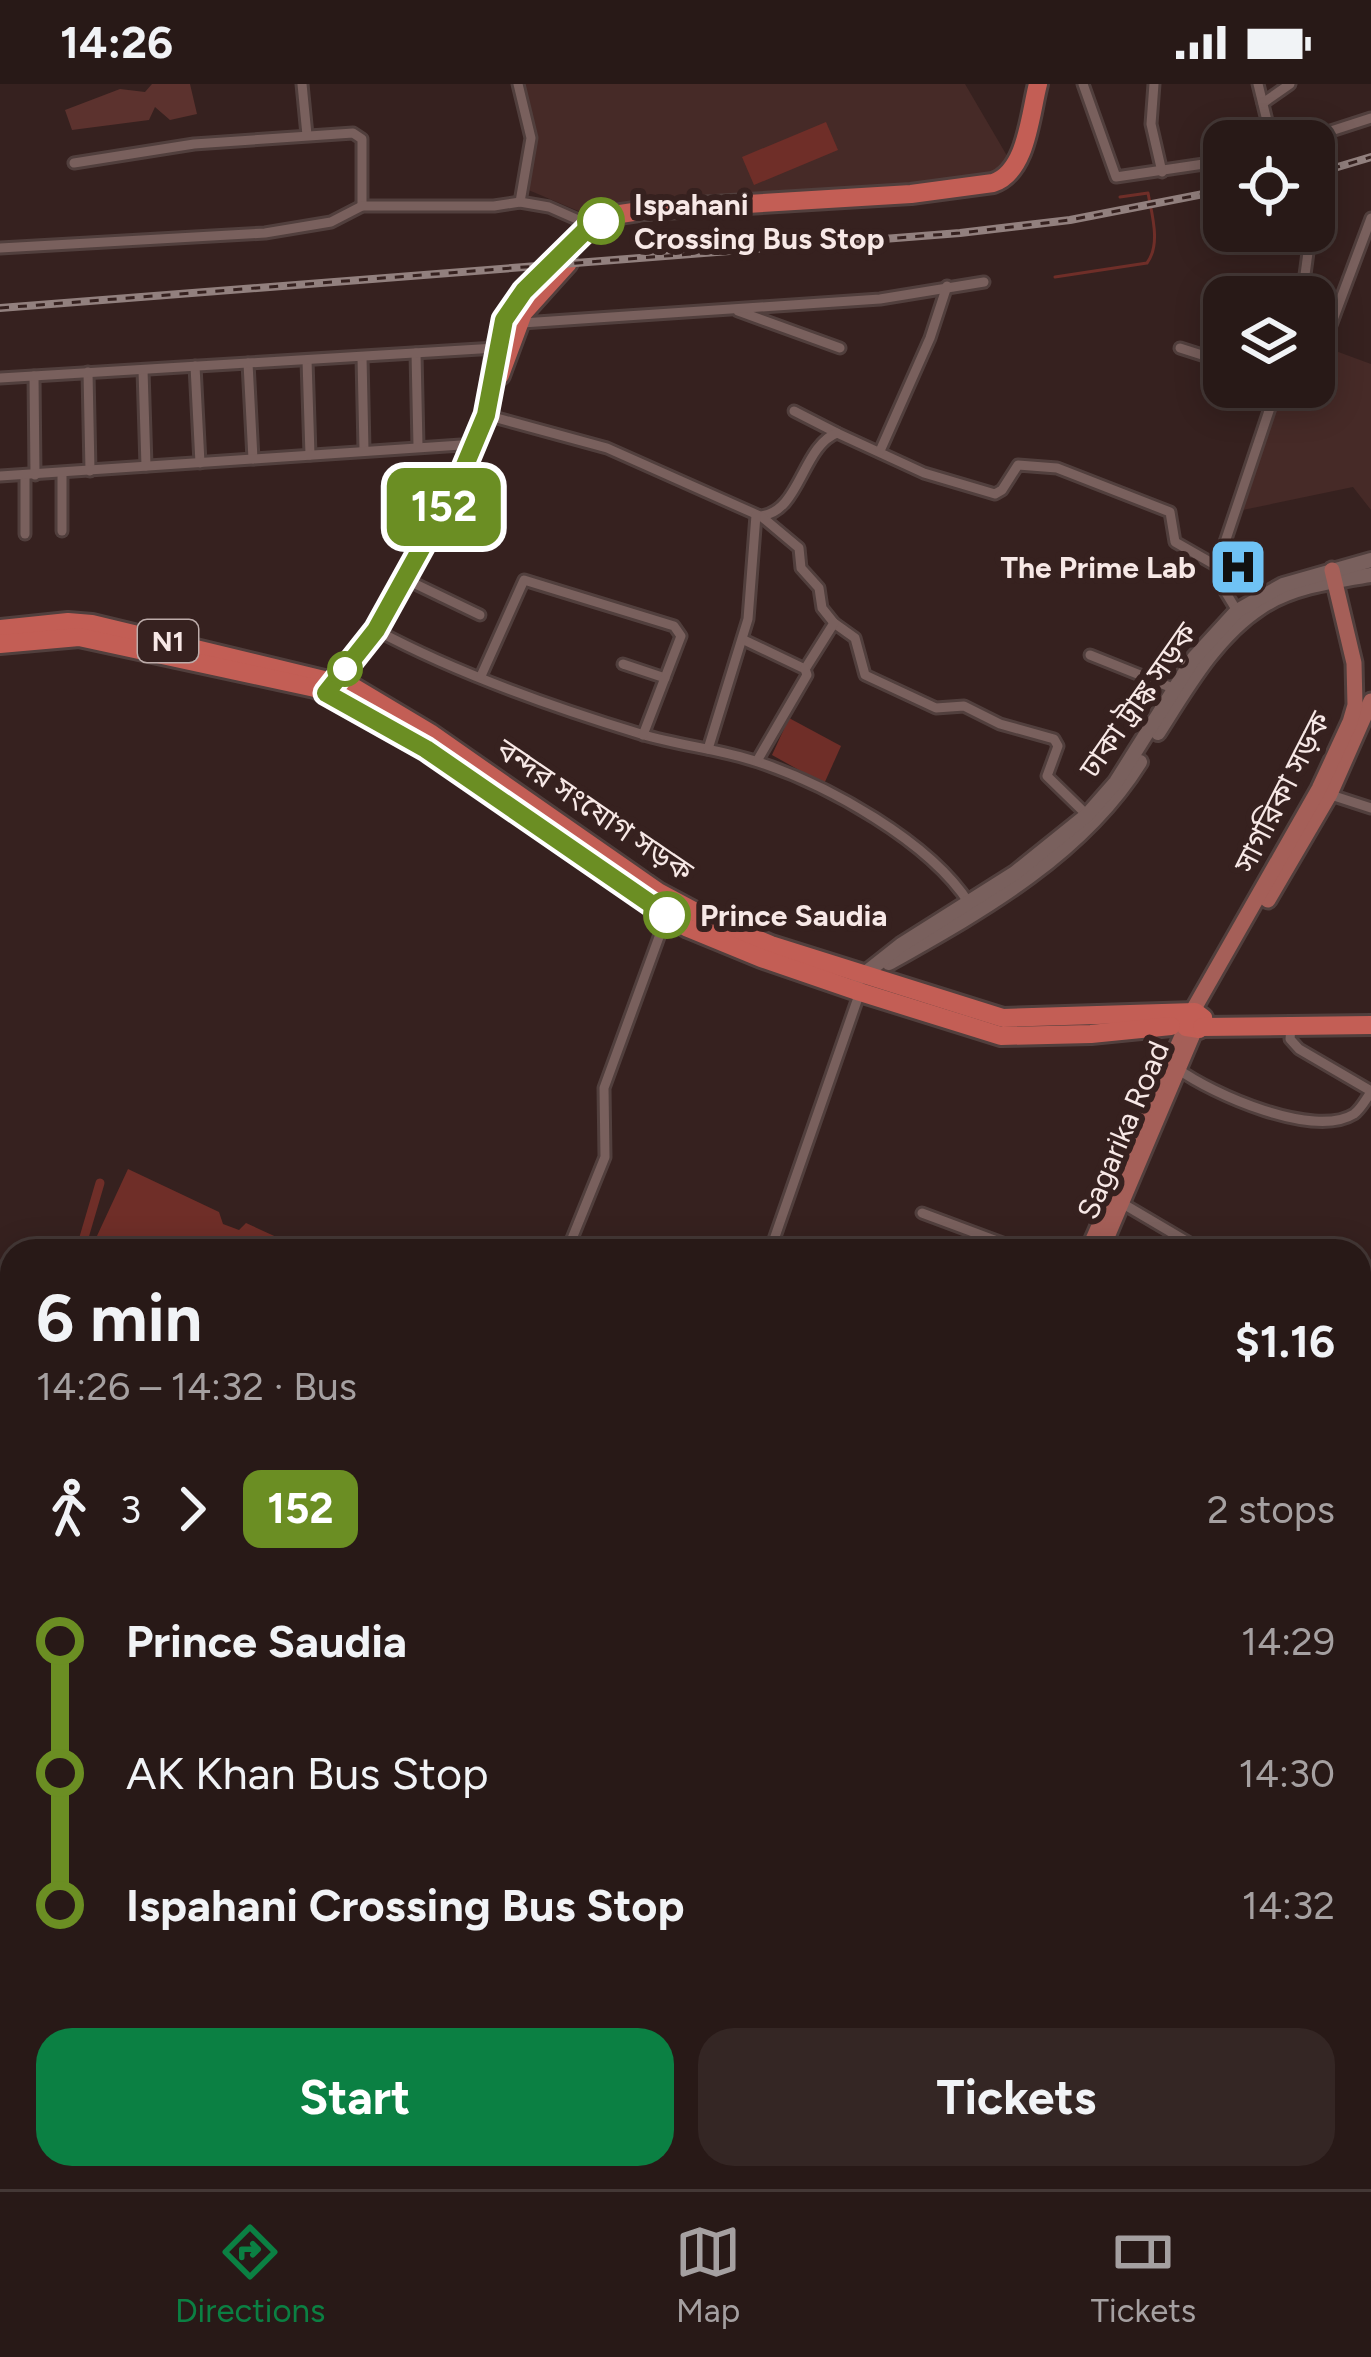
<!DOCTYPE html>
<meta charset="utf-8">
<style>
:root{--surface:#281917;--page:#342624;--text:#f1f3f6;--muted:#a5a0a1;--line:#443836;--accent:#0b8043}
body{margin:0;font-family:Figtree,"Noto Sans Bengali",sans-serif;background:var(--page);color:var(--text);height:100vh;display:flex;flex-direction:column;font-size:45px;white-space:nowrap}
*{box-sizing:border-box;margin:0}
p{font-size:39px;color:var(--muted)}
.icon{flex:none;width:66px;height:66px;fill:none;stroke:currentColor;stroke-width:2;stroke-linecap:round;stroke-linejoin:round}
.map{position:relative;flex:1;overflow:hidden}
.panel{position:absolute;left:0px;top:1155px;width:1371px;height:951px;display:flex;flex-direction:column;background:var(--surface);border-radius:36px 36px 0 0;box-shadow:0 6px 30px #0003,0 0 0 3px var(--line)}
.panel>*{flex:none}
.badge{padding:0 24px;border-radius:18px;font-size:42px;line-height:78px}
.tools{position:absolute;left:1203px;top:36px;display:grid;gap:24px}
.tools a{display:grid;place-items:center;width:132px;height:132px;border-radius:24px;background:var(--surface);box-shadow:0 6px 30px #0003,0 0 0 3px var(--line);font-size:60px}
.map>.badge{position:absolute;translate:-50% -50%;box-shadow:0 0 0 6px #fff}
.legs{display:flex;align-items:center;gap:18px;height:132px;padding:0 36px;font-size:39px}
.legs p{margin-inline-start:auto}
.summary{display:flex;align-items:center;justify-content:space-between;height:204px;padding:0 36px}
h1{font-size:66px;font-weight:700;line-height:90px}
.primary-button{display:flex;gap:24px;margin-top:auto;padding:24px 36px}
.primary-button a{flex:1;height:138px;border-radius:36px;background:var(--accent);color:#fff;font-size:48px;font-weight:700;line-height:138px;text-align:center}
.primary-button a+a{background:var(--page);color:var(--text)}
ul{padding:0 36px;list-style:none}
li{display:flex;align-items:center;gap:42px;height:132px;font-size:45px}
li i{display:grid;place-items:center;width:18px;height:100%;margin:0 15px;background:currentColor}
li i::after{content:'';width:30px;height:30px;margin:-15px;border:9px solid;border-radius:50%;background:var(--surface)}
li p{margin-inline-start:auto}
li:first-child i{background:linear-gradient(#0000 50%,currentColor 0)}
li:last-child i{background:linear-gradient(currentColor 50%,#0000 0)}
.status{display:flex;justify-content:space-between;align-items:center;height:84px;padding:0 60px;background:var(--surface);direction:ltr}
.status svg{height:33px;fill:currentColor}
.tabs{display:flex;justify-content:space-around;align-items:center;height:168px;border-top:3px solid var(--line);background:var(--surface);font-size:33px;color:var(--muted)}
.tabs a{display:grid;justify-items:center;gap:6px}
.tabs .current{color:var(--accent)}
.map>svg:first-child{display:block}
</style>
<div class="status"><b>14:26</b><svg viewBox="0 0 49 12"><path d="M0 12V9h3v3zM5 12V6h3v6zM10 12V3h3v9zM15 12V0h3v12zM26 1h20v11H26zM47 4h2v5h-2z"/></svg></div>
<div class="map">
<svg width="1371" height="2105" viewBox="0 0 1371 2105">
<rect width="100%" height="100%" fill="#36211f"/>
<g fill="#462a27">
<polygon points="520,0 965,0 1013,82 987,94 926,104 583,129 526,105 537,52"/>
<polygon points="1314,259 1371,280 1371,426 1353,403 1238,427 1282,303 1314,303"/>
</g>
<polygon fill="#5c322e" points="152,0 190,0 197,30 170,36 155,23 149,36 72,46 65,26 120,5 145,8"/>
<g fill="#6f2e28">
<polygon points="826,38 838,66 754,101 742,73"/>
<polygon points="789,634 841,662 824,700 772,671"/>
<polygon points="128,1085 219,1128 223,1140 239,1146 246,1139 307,1167 90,1167"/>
</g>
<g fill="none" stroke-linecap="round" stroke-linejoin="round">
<path stroke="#6f2e28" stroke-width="3" d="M 1055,193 L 1147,179 C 1161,160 1152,131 1148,109 L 1120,113"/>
<g stroke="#6f2e28" stroke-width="9">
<polyline points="80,1167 100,1099"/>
<polyline points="0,1325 12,1315"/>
</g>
<defs>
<g id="street">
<polyline points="302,0 307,51"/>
<polyline points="518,0 531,54 520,118"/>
<polyline points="1083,0 1116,93 1224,77"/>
<polyline points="1154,0 1151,40 1162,88"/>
<polyline points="1258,0 1272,57"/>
<polyline points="1263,19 1290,0"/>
<polyline points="1300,57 1371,34"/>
<polyline points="74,79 194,60 353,49 362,55 362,122"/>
<polyline points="0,164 265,149 331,138 362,122 494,122 520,118 549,123 606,148"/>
<polyline points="1302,213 1309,161"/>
<polyline points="738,227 840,264"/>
<polyline points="522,239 880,215 984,198"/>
<polyline points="1324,260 1371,134"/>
<polyline points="1180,264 1224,278"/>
<polyline points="416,269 418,362"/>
<polyline points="362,273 364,366"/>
<polyline points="307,276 310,371"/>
<polyline points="248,279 253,375"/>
<polyline points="195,282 200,379"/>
<polyline points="143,286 146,382"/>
<polyline points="88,288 90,387"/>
<polyline points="34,292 35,391"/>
<polyline points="0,294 496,264"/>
<polyline points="794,327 837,349"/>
<path d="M 486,331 L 607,364 L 760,432 C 800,429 802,362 837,349 L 924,389 L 995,410 L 1002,406 L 1018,381 L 1057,384 L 1170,428 L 1175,458 L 1217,482 L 1220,499 L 1237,527"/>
<polyline points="880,367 930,254 947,202"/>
<polyline points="62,389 62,447"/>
<polyline points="25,391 25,450"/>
<polyline points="0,392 476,360"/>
<polyline points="1217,482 1277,303"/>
<polyline points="405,495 480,531"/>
<polyline points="834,539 855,554 865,591 936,624 964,622 1000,640 1054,655 1058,662 1047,692 1087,731"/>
<path d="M 376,546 C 458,590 552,623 641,650 C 680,662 720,665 758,678 C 828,701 929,757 969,819"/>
<polyline points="744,556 805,585 834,539 822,524 819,504 801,484 799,464 762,433"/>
<polyline points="1090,571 1175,605"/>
<polyline points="623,580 665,594"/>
<polyline points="481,592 524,496 674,542 681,552 643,651"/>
<polyline points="708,665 748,535 756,431"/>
<polyline points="757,677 807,591 805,585"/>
<polyline points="1331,711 1371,724"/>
<polyline points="1291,943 1290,955 1299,965 1371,1007"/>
<path d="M 1178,985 C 1212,1010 1314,1055 1354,1030 C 1361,1025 1366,1015 1371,1008"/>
<polyline points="1120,1118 1203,1167"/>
<polyline points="922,1129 1024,1167"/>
<polyline points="567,1167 605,1073 604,1004 667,831"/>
<polyline points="770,1167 860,908"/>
<polyline points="1359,1262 1371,1273"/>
<polyline points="1359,1339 1371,1319"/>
<polyline points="0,1618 12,1623"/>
<polyline points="0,1720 12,1725"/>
<polyline points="0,1841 12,1846"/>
<polyline points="1359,2046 1371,2052"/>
<polyline points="0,2083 12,2087"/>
<polyline points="30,2094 59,2105"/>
<polyline points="159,2105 163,2094"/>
<polyline points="443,2105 447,2094"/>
<polyline points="528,2105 533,2094"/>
<polyline points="952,2105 955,2094"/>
<polyline points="1012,2105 1012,2094"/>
<polyline points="1113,2105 1121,2094"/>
</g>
<g id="secondary">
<path d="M 1158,649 C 1186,605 1216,552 1261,523 C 1293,502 1334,497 1371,491"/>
<path d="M 889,879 C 983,826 1082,771 1140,678"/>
<polyline points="858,895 901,861 1015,789 1087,731 1116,698 1194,574 1237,527 1283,501 1371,476"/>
</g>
<g id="primary">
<polyline points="1268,816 1330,710 1371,617"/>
<polyline points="1192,928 1319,705 1350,638 1355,621 1354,579 1332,486"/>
<polyline points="1088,1167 1186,943"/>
<polyline points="1101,1167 1193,950"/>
<polyline points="674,2105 679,2094"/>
<polyline points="690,2105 694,2094"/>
</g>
<g id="highway">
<polyline points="500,291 523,229 568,179"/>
<polyline points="0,545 68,538 92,540 353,603 430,649 658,808 703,832 771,861 1003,934 1195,928 1203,934 1199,945 1186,943 1188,930"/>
<polyline points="0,560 79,553 315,604 362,626 426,665 638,813 688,844 761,874 860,908 1001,952 1091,950 1171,942"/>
<path d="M 329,605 L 376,546 L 458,398 L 486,331 L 496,264 L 504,236 L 515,218 L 593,140 L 620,130 L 647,126 L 911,110 L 993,99 C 1027,88 1030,30 1038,0"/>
<polyline points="1202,943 1371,941"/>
</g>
</defs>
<use href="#street" stroke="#513f3d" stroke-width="15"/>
<use href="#secondary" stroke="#513f3d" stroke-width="20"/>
<use href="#primary" stroke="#513f3d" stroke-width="21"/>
<use href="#highway" stroke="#513f3d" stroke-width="24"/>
<use href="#street" stroke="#79605d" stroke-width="9"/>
<use href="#secondary" stroke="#79605d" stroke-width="14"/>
<use href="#primary" stroke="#a55f58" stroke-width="15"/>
<use href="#highway" stroke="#c35e55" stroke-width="18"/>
<defs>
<g id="rail">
<polyline points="1314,90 1371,73"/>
<polyline points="0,224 960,149 1070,136 1224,106"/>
</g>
</defs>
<use href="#rail" stroke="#92807e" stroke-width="8"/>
<use href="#rail" stroke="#36211f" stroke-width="3" stroke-dasharray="9" stroke-linecap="butt"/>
</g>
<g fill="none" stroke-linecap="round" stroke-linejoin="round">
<defs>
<polyline id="line-1" points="601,137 592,140 524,207 504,236 486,331 458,398 376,546 326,609 426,665 667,831"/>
</defs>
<use href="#line-1" stroke="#fff" stroke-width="27"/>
<use href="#line-1" stroke="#6b8e23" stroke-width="18"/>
</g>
<defs>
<symbol id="hospital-square" viewBox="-11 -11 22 22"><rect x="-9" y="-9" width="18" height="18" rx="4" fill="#6fc2f4" stroke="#36211f"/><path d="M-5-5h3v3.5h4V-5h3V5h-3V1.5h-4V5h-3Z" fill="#111"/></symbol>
</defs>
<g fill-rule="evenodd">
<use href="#hospital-square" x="1205" y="450" width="66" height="66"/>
</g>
<g fill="#fff" stroke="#6b8e23" stroke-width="6">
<circle cx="601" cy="137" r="21"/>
<circle cx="345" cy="585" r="15"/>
<circle cx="667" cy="831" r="21"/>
</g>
<g text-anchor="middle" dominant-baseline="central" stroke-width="12" stroke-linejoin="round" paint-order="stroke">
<rect fill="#36211f" stroke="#bdacaa" stroke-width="3" x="138" y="536" width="60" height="42" rx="9"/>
<g font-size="27" font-weight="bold" fill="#f7e8e6">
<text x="168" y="557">N1</text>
</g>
<g font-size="30" font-weight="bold" fill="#f7e8e6" stroke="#36211f" text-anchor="start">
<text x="634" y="120">Ispahani<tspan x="634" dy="34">Crossing Bus Stop</tspan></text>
<text x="700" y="831">Prince Saudia</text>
</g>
<g font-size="30" font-weight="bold" fill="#f7e8e6" stroke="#36211f" text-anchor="end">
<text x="1196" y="483">The Prime Lab</text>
</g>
<g font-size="30" fill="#f7e8e6" stroke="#36211f">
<text transform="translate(1138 616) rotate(-55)">ঢাকা ট্রাঙ্ক সড়ক</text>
<text transform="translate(1282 708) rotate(-63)">সাগরিকা সড়ক</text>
<text transform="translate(595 726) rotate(34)">বন্দর সংযোগ সড়ক</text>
<text transform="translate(1123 1046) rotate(-67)">Sagarika Road</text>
</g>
</g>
</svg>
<div class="tools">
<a><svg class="icon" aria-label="locate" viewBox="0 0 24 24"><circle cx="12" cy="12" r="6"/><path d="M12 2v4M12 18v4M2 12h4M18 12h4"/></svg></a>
<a><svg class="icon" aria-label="layers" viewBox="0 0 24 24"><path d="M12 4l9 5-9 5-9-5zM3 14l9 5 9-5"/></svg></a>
</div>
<b class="badge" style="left:444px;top:423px;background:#6b8e23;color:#fff">152</b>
<section class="panel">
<div class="summary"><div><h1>6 min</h1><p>14:26 – 14:32 · Bus</p></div><b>$1.16</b></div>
<div class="legs"><svg class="icon" aria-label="walk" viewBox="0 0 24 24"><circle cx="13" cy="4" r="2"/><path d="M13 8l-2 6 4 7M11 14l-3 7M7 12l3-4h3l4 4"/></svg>3<svg class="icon" aria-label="forward" viewBox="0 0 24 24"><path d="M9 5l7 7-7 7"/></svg><b class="badge" style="background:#6b8e23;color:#fff">152</b><p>2 stops</p></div>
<ul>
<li><i style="color:#6b8e23"></i><b>Prince Saudia</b><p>14:29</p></li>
<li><i style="color:#6b8e23"></i><span>AK Khan Bus Stop</span><p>14:30</p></li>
<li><i style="color:#6b8e23"></i><b>Ispahani Crossing Bus Stop</b><p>14:32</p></li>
</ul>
<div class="primary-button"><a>Start</a><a>Tickets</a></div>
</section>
</div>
<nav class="tabs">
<a class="current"><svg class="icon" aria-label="directions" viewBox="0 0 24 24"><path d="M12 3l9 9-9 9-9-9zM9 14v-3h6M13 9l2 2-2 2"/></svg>Directions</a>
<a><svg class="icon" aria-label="map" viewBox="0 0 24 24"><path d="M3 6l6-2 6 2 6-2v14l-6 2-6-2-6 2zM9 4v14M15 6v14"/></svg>Map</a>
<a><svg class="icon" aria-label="tickets" viewBox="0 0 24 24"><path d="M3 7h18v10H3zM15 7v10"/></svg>Tickets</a>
</nav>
